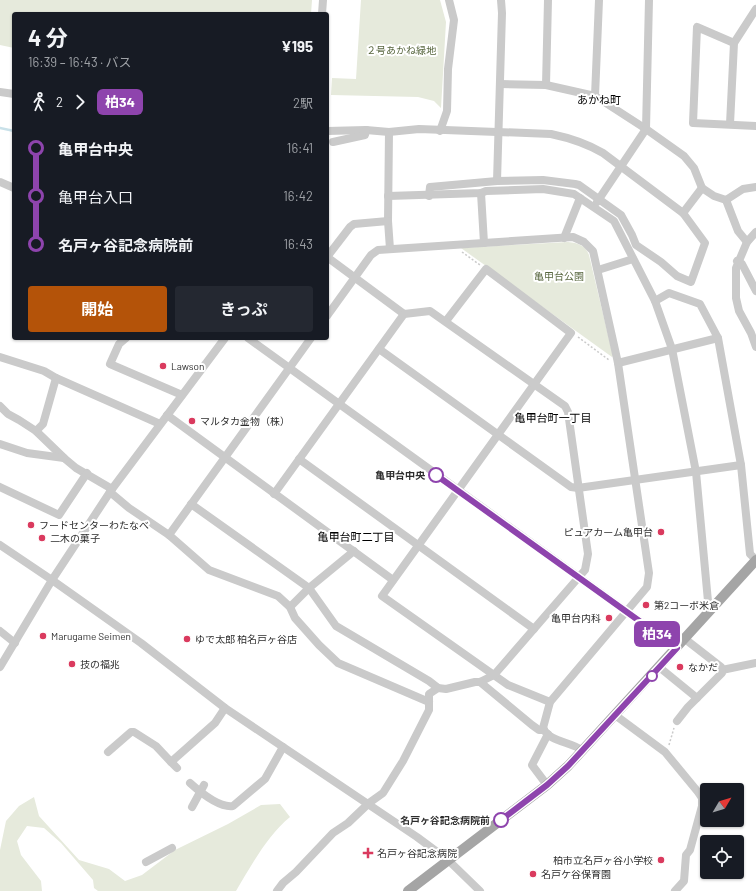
<!DOCTYPE html>
<html lang="ja">
<meta charset="utf-8">
<style>
:root{--surface:#171b24;--page:#242831;--text:#f1f3f6;--muted:#9ea1a6;--accent:#b45309}
body{margin:0;font-family:Barlow,"Noto Sans JP",sans-serif;background:var(--page);color:var(--text);height:100vh;display:flex;flex-direction:column;font-size:15px;white-space:nowrap}
*{box-sizing:border-box;margin:0}
p{font-size:13px;color:var(--muted)}
.icon{flex:none;width:22px;height:22px;fill:none;stroke:currentColor;stroke-width:2;stroke-linecap:round;stroke-linejoin:round}
.map{position:relative;flex:1;overflow:hidden}
.details{position:absolute;left:12px;top:12px;width:317px;height:328px;display:flex;flex-direction:column;background:var(--surface);border-radius:4px;box-shadow:0 1px 3px #0004}
.details>*{flex:none}
.badge{padding:0 8px;border-radius:6px;font-size:14px;line-height:26px}
.needle{width:26px;rotate:52deg}
.tools{position:absolute;left:700px;top:783px;display:grid;gap:8px}
.tools a{display:grid;place-items:center;width:44px;height:44px;border-radius:4px;background:var(--surface);box-shadow:0 1px 3px #0004;font-size:20px}
.map>.badge{position:absolute;translate:-50% -50%;box-shadow:0 0 0 2px #fff}
.legs{display:flex;align-items:center;gap:6px;height:44px;padding:0 16px;font-size:13px}
.legs p{margin-inline-start:auto}
.overview{display:flex;align-items:center;justify-content:space-between;height:68px;padding:0 16px}
h1{font-size:22px;font-weight:700;line-height:30px}
.primary-button{display:flex;gap:8px;margin-top:auto;padding:8px 16px}
.primary-button a{flex:1;height:46px;border-radius:4px;background:var(--accent);color:#fff;font-size:16px;font-weight:700;line-height:46px;text-align:center}
.primary-button a+a{background:var(--page);color:var(--text)}
ul{padding:0 16px;list-style:none}
li{display:flex;align-items:center;gap:14px;height:48px;font-size:15px}
li i{display:grid;place-items:center;width:6px;height:100%;margin:0 5px;background:currentColor}
li i::after{content:'';width:10px;height:10px;margin:-5px;border:3px solid;border-radius:50%;background:var(--surface)}
li p{margin-inline-start:auto}
li:first-child i{background:linear-gradient(#0000 50%,currentColor 0)}
li:last-child i{background:linear-gradient(currentColor 50%,#0000 0)}
.map>svg:first-child{display:block}
</style>
<div class="map">
<svg width="756" height="891" viewBox="0 0 756 891">
<rect width="100%" height="100%" fill="#fff"/>
<g fill="#e6eadc">
<polygon points="0,0 312,0 311,14 14,14 14,48 0,45"/>
<polygon points="361,0 440,0 446,22 441,108 434,101 418,97 331,95 332,78 356,79"/>
<path d="M 568,242 C 578,243 585,245 589,255 L 613,356 L 612,357 L 461,248 Z"/>
<path d="M 34,797 L 39,816 L 79,860 L 109,869 L 125,881 L 142,875 L 175,850 L 228,824 L 261,805 L 280,804 L 290,817 C 267,836 251,866 236,891 L 98,891 L 94,888 L 93,880 L 61,843 L 44,828 L 27,826 L 17,841 L 21,855 L 41,881 L 42,891 L 0,891 L 0,850 L 6,821 L 19,806 Z"/>
</g>
<g fill="none" stroke-linecap="round" stroke-linejoin="round">
<polyline stroke="#c9e1e9" stroke-width="2.5" points="0,128 14,131"/>
<g stroke="#cacaca" stroke-width="1.5" stroke-dasharray="2 2" stroke-linecap="butt">
<polyline points="462,252 480,265"/>
<polyline points="578,337 609,360"/>
<polyline points="669,745 674,728"/>
</g>
<g stroke="#cacaca" stroke-width="8">
<polyline points="322,14 323,0"/>
<polyline points="734,43 697,27 693,123 756,126"/>
<polyline points="500,84 546,85 595,96 646,129 684,156 694,168 702,188 714,196 726,200"/>
<polyline points="546,85 548,0"/>
<polyline points="0,92 14,94"/>
<polyline points="595,96 599,0"/>
<polyline points="730,124 734,43 756,9"/>
<path d="M 327,131 L 366,130 L 389,132 L 419,129 L 551,134 C 570,138 586,143 603,153 L 683,213 L 705,243 L 691,282 L 677,276 L 661,262 L 636,245 L 632,235 L 621,215 L 579,185 L 575,184 L 543,180 L 497,181 L 430,187 L 429,196"/>
<polyline points="440,131 447,111 448,69 454,20 449,0"/>
<polyline points="389,132 388,221 390,249"/>
<polyline points="333,142 365,135 366,130"/>
<polyline points="497,181 502,13 501,0"/>
<polyline points="0,182 14,188"/>
<polyline points="481,193 484,243"/>
<polyline points="388,196 481,193 486,191 543,189 574,194 614,221 655,301 672,349 696,472 709,612"/>
<polyline points="597,202 646,129 649,0"/>
<polyline points="683,213 702,188"/>
<polyline points="756,232 747,242 736,268 736,298 739,311 751,333 756,347"/>
<polyline points="564,238 580,198"/>
<polyline points="747,242 738,231 726,200 743,189 756,187"/>
<polyline points="327,257 404,314"/>
<polyline points="327,257 350,227 354,224 388,221"/>
<polyline points="737,261 742,264 756,291"/>
<polyline points="598,270 633,259"/>
<polyline points="655,301 669,293 700,304 718,338 741,465 750,554 756,560"/>
<path d="M 327,316 L 371,255 L 378,250 L 573,237 L 584,242 L 593,251 L 618,363 L 649,573 L 647,587 L 550,702 L 543,728 C 550,743 571,741 583,751"/>
<polyline points="446,321 486,269 571,333 382,596 508,685 550,702"/>
<polyline points="126,338 119,344 110,364 182,395"/>
<polyline points="248,338 677,648"/>
<polyline points="379,349 571,487 578,488 741,465"/>
<polyline points="0,357 44,371 56,378 160,424"/>
<polyline points="618,363 718,338"/>
<polyline points="0,406 8,414 19,420 36,431 64,458"/>
<polyline points="167,415 393,580"/>
<polyline points="36,431 43,424 56,378"/>
<polyline points="0,444 27,453 64,458 76,468 112,489"/>
<polyline points="299,459 534,629"/>
<polyline points="0,487 59,515 87,473"/>
<polyline points="110,492 129,508 169,535 209,570 278,596 290,607 295,618 319,645 338,663 429,702"/>
<polyline points="191,504 309,588 336,626 429,681 438,688 446,689 475,682 480,682 494,675 585,570 588,554 568,412 565,406 430,311 404,314 274,494"/>
<polyline points="169,535 311,338"/>
<polyline points="0,545 52,580 141,643 225,708 417,837 448,860 480,891"/>
<polyline points="290,607 309,588 354,551"/>
<polyline points="0,631 15,643"/>
<polyline points="0,667 52,580 112,489 225,338"/>
<polyline points="659,667 697,698"/>
<polyline points="722,670 756,663"/>
<polyline points="480,682 532,725 539,730 544,730"/>
<polyline points="615,715 665,752 698,792 702,798 702,806 690,850 686,855 684,881 675,891"/>
<polyline points="677,721 688,707 722,673 721,667 685,639"/>
<polyline points="108,752 131,732 134,732 156,746 171,762"/>
<polyline points="177,768 171,762 215,723 225,708"/>
<path d="M 190,783 C 200,792 219,808 233,806 L 265,779 L 283,747"/>
<polyline points="547,785 532,765 548,734"/>
<polyline points="192,807 204,785"/>
<polyline points="146,862 172,848"/>
<polyline points="277,891 283,883 296,872 333,833 348,823 369,803 383,793 403,761 429,710 429,694 438,688"/>
</g>
<polyline stroke="#a5a5a5" stroke-width="10" points="408,891 547,785 568,766 756,560"/>
</g>
<g fill="none" stroke-linecap="round" stroke-linejoin="round">
<defs>
<polyline id="line-1" points="436,475 677,648 568,766 547,785 501,820"/>
</defs>
<use href="#line-1" stroke="#fff" stroke-width="9"/>
<use href="#line-1" stroke="#8e44ad" stroke-width="6"/>
</g>
<g fill="#da3a5e" stroke="#fff" stroke-width="1.5">
<circle cx="163" cy="366" r="4"/>
<circle cx="192" cy="421" r="4"/>
<circle cx="31" cy="525" r="4"/>
<circle cx="661" cy="532" r="4"/>
<circle cx="42" cy="538" r="4"/>
<circle cx="646" cy="605" r="4"/>
<circle cx="609" cy="618" r="4"/>
<circle cx="43" cy="636" r="4"/>
<circle cx="187" cy="639" r="4"/>
<circle cx="72" cy="664" r="4"/>
<circle cx="680" cy="667" r="4"/>
<path d="M366 847h4v4h4v4h-4v4h-4v-4h-4v-4h4z"/>
<circle cx="661" cy="860" r="4"/>
<circle cx="533" cy="874" r="4"/>
</g>
<g fill="#fff" stroke="#8e44ad" stroke-width="2">
<circle cx="436" cy="475" r="7"/>
<circle cx="652" cy="676" r="5"/>
<circle cx="501" cy="820" r="7"/>
</g>
<g text-anchor="middle" dominant-baseline="central" stroke-width="4" stroke-linejoin="round" paint-order="stroke">
<g font-size="10" fill="#57663e" stroke="#fff">
<text x="401" y="50">２号あかね緑地</text>
<text x="559" y="276">亀甲台公園</text>
</g>
<g font-size="10" fill="#2d2d2d" stroke="#fff" text-anchor="start">
<text x="171" y="366">Lawson</text>
<text x="200" y="421">マルタカ金物（株）</text>
<text x="39" y="525">フードセンターわたなべ</text>
<text x="653" y="532" text-anchor="end">ピュアカーム亀甲台</text>
<text x="50" y="538">二木の菓子</text>
<text x="654" y="605">第2コーポ米倉</text>
<text x="601" y="618" text-anchor="end">亀甲台内科</text>
<text x="51" y="636">Marugame Seimen</text>
<text x="195" y="639">ゆで太郎 柏名戸ヶ谷店</text>
<text x="80" y="664">技の福兆</text>
<text x="688" y="667">なかだ</text>
<text x="377" y="853">名戸ヶ谷記念病院</text>
<text x="653" y="860" text-anchor="end">柏市立名戸ヶ谷小学校</text>
<text x="541" y="874">名戸ケ谷保育園</text>
</g>
<g font-size="10" font-weight="bold" fill="#2d2d2d" stroke="#fff" text-anchor="end">
<text x="425" y="475">亀甲台中央</text>
<text x="490" y="820">名戸ヶ谷記念病院前</text>
</g>
<g font-size="11" fill="#000" stroke="#fff">
<text x="599" y="99">あかね町</text>
<text x="553" y="417">亀甲台町一丁目</text>
<text x="356" y="536">亀甲台町二丁目</text>
</g>
</g>
</svg>
<div class="tools">
<a><svg class="needle" viewBox="-14 -14 28 28"><path d="M0-13l5 13h-10z" fill="#e53935"/><path d="M0 13l5-13h-10z" fill="#9ea1a6"/></svg></a>
<a><svg class="icon" aria-label="locate" viewBox="0 0 24 24"><circle cx="12" cy="12" r="6"/><path d="M12 2v4M12 18v4M2 12h4M18 12h4"/></svg></a>
</div>
<b class="badge" style="left:657px;top:634px;background:#8e44ad;color:#fff">柏34</b>
<section class="details">
<div class="overview"><div><h1>4 分</h1><p>16:39 – 16:43 · バス</p></div><b>¥195</b></div>
<div class="legs"><svg class="icon" aria-label="walk" viewBox="0 0 24 24"><circle cx="13" cy="4" r="2"/><path d="M13 8l-2 6 4 7M11 14l-3 7M7 12l3-4h3l4 4"/></svg>2<svg class="icon" aria-label="forward" viewBox="0 0 24 24"><path d="M9 5l7 7-7 7"/></svg><b class="badge" style="background:#8e44ad;color:#fff">柏34</b><p>2駅</p></div>
<ul>
<li><i style="color:#8e44ad"></i><b>亀甲台中央</b><p>16:41</p></li>
<li><i style="color:#8e44ad"></i><span>亀甲台入口</span><p>16:42</p></li>
<li><i style="color:#8e44ad"></i><b>名戸ヶ谷記念病院前</b><p>16:43</p></li>
</ul>
<div class="primary-button"><a>開始</a><a>きっぷ</a></div>
</section>
</div>
